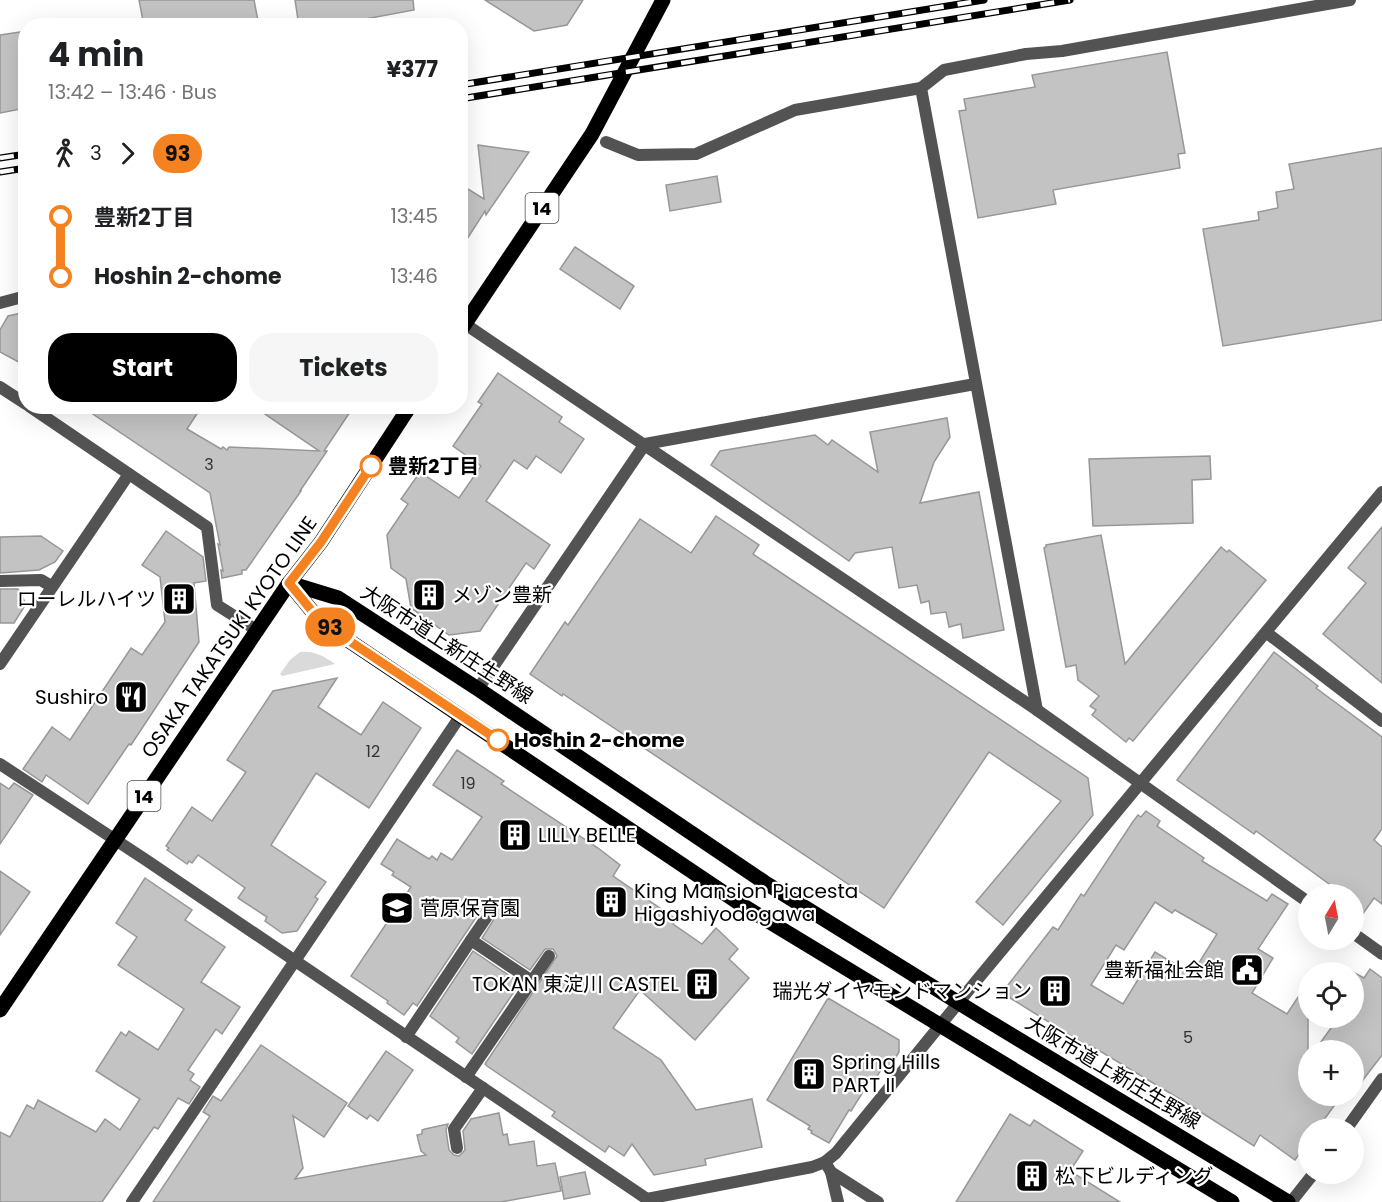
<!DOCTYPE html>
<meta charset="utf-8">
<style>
:root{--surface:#fff;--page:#f6f6f6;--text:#202124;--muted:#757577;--accent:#000}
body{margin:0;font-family:Poppins,"Noto Sans JP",sans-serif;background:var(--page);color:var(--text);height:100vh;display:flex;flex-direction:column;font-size:22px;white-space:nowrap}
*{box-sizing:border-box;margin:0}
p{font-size:20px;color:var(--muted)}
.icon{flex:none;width:33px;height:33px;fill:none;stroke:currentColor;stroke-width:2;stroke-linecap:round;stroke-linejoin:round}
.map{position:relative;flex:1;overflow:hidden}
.sheet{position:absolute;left:18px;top:18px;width:450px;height:396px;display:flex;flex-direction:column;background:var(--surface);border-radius:24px;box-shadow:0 6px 24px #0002}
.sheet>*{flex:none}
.badge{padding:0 12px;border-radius:20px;font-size:21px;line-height:39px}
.needle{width:39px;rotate:10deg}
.tools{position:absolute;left:1298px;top:884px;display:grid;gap:12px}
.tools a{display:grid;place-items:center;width:66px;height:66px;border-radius:50%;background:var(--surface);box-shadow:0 6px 24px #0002;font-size:30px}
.map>.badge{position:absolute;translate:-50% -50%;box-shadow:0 0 0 3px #fff}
.legs{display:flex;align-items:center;gap:9px;height:66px;padding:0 30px;font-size:20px}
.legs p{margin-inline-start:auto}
.overview{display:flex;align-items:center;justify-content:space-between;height:102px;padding:0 30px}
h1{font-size:33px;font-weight:700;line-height:45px}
.button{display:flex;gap:12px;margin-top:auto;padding:12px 30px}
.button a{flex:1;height:69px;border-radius:24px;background:var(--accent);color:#fff;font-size:24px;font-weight:700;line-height:69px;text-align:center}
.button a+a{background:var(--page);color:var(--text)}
ul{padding:0 30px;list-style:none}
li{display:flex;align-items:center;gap:21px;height:60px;font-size:22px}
li i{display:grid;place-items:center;width:9px;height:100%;margin:0 8px;background:currentColor}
li i::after{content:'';width:15px;height:15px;margin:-8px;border:4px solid;border-radius:50%;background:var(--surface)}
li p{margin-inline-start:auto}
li:first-child i{background:linear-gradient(#0000 50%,currentColor 0)}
li:last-child i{background:linear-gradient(currentColor 50%,#0000 0)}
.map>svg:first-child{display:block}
</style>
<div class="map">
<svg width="1382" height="1202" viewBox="0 0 1382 1202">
<rect width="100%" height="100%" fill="#fff"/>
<path fill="#dadada" d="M 300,652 C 315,651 323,656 335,664 L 282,676 L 280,674 L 290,660 Z"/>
<g fill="#c3c3c3" stroke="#979797" stroke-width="1.5" fill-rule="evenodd">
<polygon points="139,0 254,0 259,26 144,26"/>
<polygon points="295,0 413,0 414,10 328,26 299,26"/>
<polygon points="485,0 583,0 567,25 534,31"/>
<polygon points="26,31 26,108 0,113 0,35"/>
<polygon points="1167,52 1185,153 1178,154 1180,168 1053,190 1056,204 978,218 959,111 966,110 964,99 1035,87 1032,75"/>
<polygon points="478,145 529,152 486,215 485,211 460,250 460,184 484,199"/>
<polygon points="1382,148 1382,320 1223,346 1203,229 1259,220 1258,212 1278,208 1276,192 1294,189 1289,164"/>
<polygon points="717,176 721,202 670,211 666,185"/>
<polygon points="575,247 634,286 620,309 560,269"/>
<polygon points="26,312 26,366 0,352 0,330 8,316"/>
<polygon points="498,373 562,417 559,422 584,439 561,473 536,456 527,469 514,460 486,501 550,545 534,569 526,563 480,631 449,635 411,608 406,579 391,568 387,535 408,504 401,499 420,472 459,498 481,466 453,446 482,404 478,402"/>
<polygon points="81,406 202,406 187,429 221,449 223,447 227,450 229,447 319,451 253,406 354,406 324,451 327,451 300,491 301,491 246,570 242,570 242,574 222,578 221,570 223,571 218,544 220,545 210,493"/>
<polygon points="947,418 950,437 934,462 920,503 979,492 1004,630 963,638 961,624 949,627 946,612 931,614 929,601 921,603 917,585 899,588 892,547 855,553 849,561 711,465 720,451 815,435 828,445 832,440 878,472 870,432"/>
<polygon points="1210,456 1211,479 1192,480 1193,523 1093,526 1089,459"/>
<polygon points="716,516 759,545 753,554 1088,778 1093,815 1003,925 976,902 1061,801 989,752 884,908 563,694 562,696 530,674 565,622 568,625 640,519 691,553"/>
<polygon points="1382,527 1382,683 1323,634 1366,583 1348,568"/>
<polygon points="166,531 203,557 206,581 194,583 199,642 131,745 129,744 88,804 46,775 42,782 23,769 52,727 70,740 131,648 142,655 165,622 160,577 142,565"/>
<polygon points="1101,535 1125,664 1221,547 1227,552 1229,550 1266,580 1133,741 1129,738 1126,742 1092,715 1096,710 1090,706 1099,696 1078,680 1076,665 1066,667 1044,548 1046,547 1046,545"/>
<polygon points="41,536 63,551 55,562 39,570 0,573 0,537"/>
<polygon points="0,589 18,589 26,604 14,623 0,623"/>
<polygon points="1274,652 1318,686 1316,688 1382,737 1382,829 1374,840 1382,847 1382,904 1374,898 1355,925 1353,925 1353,894 1343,894 1256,831 1254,834 1177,780"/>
<polygon points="337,678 318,707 361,735 383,702 421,728 369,808 316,773 271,845 326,882 315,897 318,899 297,931 282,933 265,921 267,917 238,898 245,888 198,855 192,863 189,861 187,864 167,850 169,848 166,846 192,807 212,821 246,772 227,760 273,691"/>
<polygon points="457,750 504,781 501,784 598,848 620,865 613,876 676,919 673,924 702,944 716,928 738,949 729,959 749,978 695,1040 640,990 613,1028 661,1060 696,1110 752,1099 762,1147 705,1159 706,1165 654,1175 632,1144 624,1156 609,1146 605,1152 552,1116 555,1112 487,1066 485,1064 557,956 553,949 545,949 530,970 482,938 496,916 492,908 485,907 481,910 417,1006 413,1003 404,1015 387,1003 388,1001 351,976 411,887 392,875 394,872 381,864 397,839 429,859 432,856 437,860 441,853 452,860 482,817 433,785"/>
<polygon points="0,783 9,789 14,783 33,795 0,844"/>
<path d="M 1146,811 L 1160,821 L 1157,826 L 1204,858 L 1202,861 L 1267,901 L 1272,894 L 1288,904 L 1258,949 L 1273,958 L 1252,993 L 1287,1014 L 1308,982 L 1308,1095 L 1342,1095 L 1318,1128 L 1308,1128 L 1308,1142 L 1295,1160 L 1260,1135 L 1254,1146 L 1188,1104 L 1090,1045 L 1089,1047 L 1010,998 L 1008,985 L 1053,927 L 1058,930 L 1081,894 L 1084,896 L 1132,823 L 1138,815 L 1141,817 ZM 1155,902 L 1172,913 L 1175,910 L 1217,934 L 1192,974 L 1155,952 L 1123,1004 L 1091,985 L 1116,945 L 1124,950 Z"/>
<polygon points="0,871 30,892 0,935"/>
<polygon points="145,878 192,910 185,920 225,947 201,982 240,1007 222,1034 216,1029 188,1070 194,1074 190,1080 200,1087 189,1104 178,1098 158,1129 154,1127 102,1202 0,1202 0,1132 10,1137 27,1105 34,1109 38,1100 96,1132 105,1119 120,1130 140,1099 96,1071 121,1032 126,1036 129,1031 158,1050 184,1009 118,965 137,937 116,923"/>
<polygon points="473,951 520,983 472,1054 456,1042 459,1038 430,1016"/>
<polygon points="1370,969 1382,978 1382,1055 1353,1093 1353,1050 1315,1050 1339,1017 1353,1017 1353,972 1364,978"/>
<polygon points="828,998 899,1040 899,1052 889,1069 884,1065 874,1081 871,1079 851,1111 849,1110 829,1143 811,1133 812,1131 808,1129 810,1126 767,1100"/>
<polygon points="261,1045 347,1103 324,1137 293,1116 303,1168 295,1179 426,1155 421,1151 417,1135 422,1134 422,1130 425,1129 448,1124 446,1130 449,1150 454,1155 459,1156 465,1150 463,1131 471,1119 499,1113 503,1135 507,1134 509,1145 534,1141 537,1166 555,1163 561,1191 501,1202 153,1202 210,1116 203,1112 213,1096 221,1101"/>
<polygon points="386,1051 413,1070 378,1121 370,1115 367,1119 348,1106"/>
<polygon points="1010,1114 1030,1126 1034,1120 1083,1151 1070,1171 1120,1202 956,1202"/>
<polygon points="585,1172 590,1194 564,1199 560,1177"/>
</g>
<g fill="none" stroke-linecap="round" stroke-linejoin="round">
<g stroke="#535353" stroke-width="12">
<polyline points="921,88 1037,710"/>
<polyline points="606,142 638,155 696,154 795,110 921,88 944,70 1026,54 1062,51 1350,0"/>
<polyline points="465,324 1037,710 1308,902"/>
<polyline points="0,387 26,404"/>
<polyline points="29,406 207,527 217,605 258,631"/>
<polyline points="0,581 41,580 51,586"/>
<polyline points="1267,633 1382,721"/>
<polyline points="0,664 129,474"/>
<polyline points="478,689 645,444 975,384"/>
<polyline points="1353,933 1382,954"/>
<polyline points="471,940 488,915"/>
<polyline points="532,981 549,956"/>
<polyline points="406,1037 471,940 532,981 466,1077"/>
<polyline points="1347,1128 1382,1079"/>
<polyline points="457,1148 454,1129 483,1088"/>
<polyline points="831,1172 838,1202"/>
<polyline points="647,1199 812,1167 825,1162 836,1153 977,980 1382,492"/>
<polyline points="1291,1202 1314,1173"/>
</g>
<g stroke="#535353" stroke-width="12">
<polyline points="0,303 26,296"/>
<polyline points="0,764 146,860 647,1199 647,1202"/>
<polyline points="825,1162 831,1172 878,1202"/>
<polyline points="132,1202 461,715"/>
</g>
<g stroke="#000" stroke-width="15">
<polyline points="460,331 592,134 663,0"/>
<polyline points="289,583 338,598 478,689 764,882 985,1019 1288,1202"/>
<polyline points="289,583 321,622 745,907 1232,1202"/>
<polyline points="0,1010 289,583 321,542 410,406"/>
</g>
<defs>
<g id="rail">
<polyline points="460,85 984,0"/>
<polyline points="460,99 1070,0"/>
<polyline points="0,158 26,154"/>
<polyline points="0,172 26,168"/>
</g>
</defs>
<use href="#rail" stroke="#000" stroke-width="7"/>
<use href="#rail" stroke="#fff" stroke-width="4.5" stroke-dasharray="14" stroke-linecap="butt"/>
</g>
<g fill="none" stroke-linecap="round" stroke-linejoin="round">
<defs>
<polyline id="line-1" points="371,466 321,542 289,583 321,622 498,740"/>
</defs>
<use href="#line-1" stroke="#fff" stroke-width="14"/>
<use href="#line-1" stroke="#f58220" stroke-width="9"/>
</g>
<defs>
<symbol id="building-square" viewBox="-11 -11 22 22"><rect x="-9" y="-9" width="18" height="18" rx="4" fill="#000" stroke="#fff"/><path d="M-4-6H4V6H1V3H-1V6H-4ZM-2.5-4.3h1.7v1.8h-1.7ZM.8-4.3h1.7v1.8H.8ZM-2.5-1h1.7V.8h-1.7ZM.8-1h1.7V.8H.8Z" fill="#fff"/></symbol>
<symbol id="restaurant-square" viewBox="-11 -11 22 22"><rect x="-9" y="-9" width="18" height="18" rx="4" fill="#000" stroke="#fff"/><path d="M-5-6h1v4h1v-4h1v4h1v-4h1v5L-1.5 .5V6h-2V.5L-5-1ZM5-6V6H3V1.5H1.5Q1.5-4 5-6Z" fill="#fff"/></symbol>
<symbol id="school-square" viewBox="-11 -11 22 22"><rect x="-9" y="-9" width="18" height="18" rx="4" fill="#000" stroke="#fff"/><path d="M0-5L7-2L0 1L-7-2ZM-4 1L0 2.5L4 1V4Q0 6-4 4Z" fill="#fff"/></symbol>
<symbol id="civic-square" viewBox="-11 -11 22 22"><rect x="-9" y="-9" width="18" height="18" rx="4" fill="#000" stroke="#fff"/><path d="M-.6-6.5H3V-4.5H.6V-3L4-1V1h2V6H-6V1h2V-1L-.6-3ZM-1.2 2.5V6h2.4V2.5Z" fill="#fff"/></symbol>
</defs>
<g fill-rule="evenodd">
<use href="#building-square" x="410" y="576" width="38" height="38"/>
<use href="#building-square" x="160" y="580" width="38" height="38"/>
<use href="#restaurant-square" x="112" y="678" width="38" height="38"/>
<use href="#building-square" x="496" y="816" width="38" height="38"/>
<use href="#building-square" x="592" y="883" width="38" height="38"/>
<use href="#school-square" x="378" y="889" width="38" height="38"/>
<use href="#civic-square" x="1228" y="951" width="38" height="38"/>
<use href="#building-square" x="683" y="965" width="38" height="38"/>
<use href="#building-square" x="1036" y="972" width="38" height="38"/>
<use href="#building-square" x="790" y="1055" width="38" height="38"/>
<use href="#building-square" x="1013" y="1157" width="38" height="38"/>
</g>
<g fill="#fff" stroke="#f58220" stroke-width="3">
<circle cx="371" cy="466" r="10"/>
<circle cx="498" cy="740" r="10"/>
</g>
<g text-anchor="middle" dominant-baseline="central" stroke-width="4.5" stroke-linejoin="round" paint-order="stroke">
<g font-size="16" fill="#313131">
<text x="209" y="464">3</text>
<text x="373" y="751">12</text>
<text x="468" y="783">19</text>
<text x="1188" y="1037">5</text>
</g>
<g fill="#fff" stroke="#4c4c4c" stroke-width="1.5">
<rect x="525.5" y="193" width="33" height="30" rx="4.5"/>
<rect x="127.5" y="781" width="33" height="30" rx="4.5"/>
</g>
<g font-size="18" font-weight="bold" fill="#000">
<text x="542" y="208">14</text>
<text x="144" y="796">14</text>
</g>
<g font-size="20" font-weight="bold" fill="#000" stroke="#fff" text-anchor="start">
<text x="388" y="466">豊新2丁目</text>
<text x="514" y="740">Hoshin 2-chome</text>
</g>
<g font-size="20" fill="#000" stroke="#fff" text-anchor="start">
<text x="452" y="595">メゾン豊新</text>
<text x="156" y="599" text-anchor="end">ローレルハイツ</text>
<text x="108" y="697" text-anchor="end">Sushiro</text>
<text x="538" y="835">LILLY BELLE</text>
<text x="634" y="891">King Mansion Piacesta<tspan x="634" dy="23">Higashiyodogawa</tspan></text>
<text x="420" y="908">菅原保育園</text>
<text x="1224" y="970" text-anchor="end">豊新福祉会館</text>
<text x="679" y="984" text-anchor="end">TOKAN 東淀川 CASTEL</text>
<text x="1032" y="991" text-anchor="end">瑞光ダイヤモンドマンション</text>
<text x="832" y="1062">Spring Hills<tspan x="832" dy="23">PART II</tspan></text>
<text x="1055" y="1176">松下ビルディング</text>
</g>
<g font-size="20" fill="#000" stroke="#fff">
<text transform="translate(229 637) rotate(-55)">OSAKA TAKATSUKI KYOTO LINE</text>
<text transform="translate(447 644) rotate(33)">大阪市道上新庄生野線</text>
<text transform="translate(1113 1072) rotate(31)">大阪市道上新庄生野線</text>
</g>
</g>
</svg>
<div class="tools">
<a><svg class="needle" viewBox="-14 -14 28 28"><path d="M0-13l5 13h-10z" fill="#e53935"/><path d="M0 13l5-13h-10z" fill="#757577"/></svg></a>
<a><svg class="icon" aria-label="locate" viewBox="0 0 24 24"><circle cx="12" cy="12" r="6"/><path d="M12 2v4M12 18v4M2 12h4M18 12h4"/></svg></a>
<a>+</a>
<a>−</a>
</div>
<b class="badge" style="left:330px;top:627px;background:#f58220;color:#111">93</b>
<section class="sheet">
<div class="overview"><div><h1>4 min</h1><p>13:42 – 13:46 · Bus</p></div><b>¥377</b></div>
<div class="legs"><svg class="icon" aria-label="walk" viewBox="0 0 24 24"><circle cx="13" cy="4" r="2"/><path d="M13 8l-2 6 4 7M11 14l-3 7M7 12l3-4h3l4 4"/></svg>3<svg class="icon" aria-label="forward" viewBox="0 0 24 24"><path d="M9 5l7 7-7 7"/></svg><b class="badge" style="background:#f58220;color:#111">93</b></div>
<ul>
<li><i style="color:#f58220"></i><b>豊新2丁目</b><p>13:45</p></li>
<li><i style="color:#f58220"></i><b>Hoshin 2-chome</b><p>13:46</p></li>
</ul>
<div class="button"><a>Start</a><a>Tickets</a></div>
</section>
</div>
